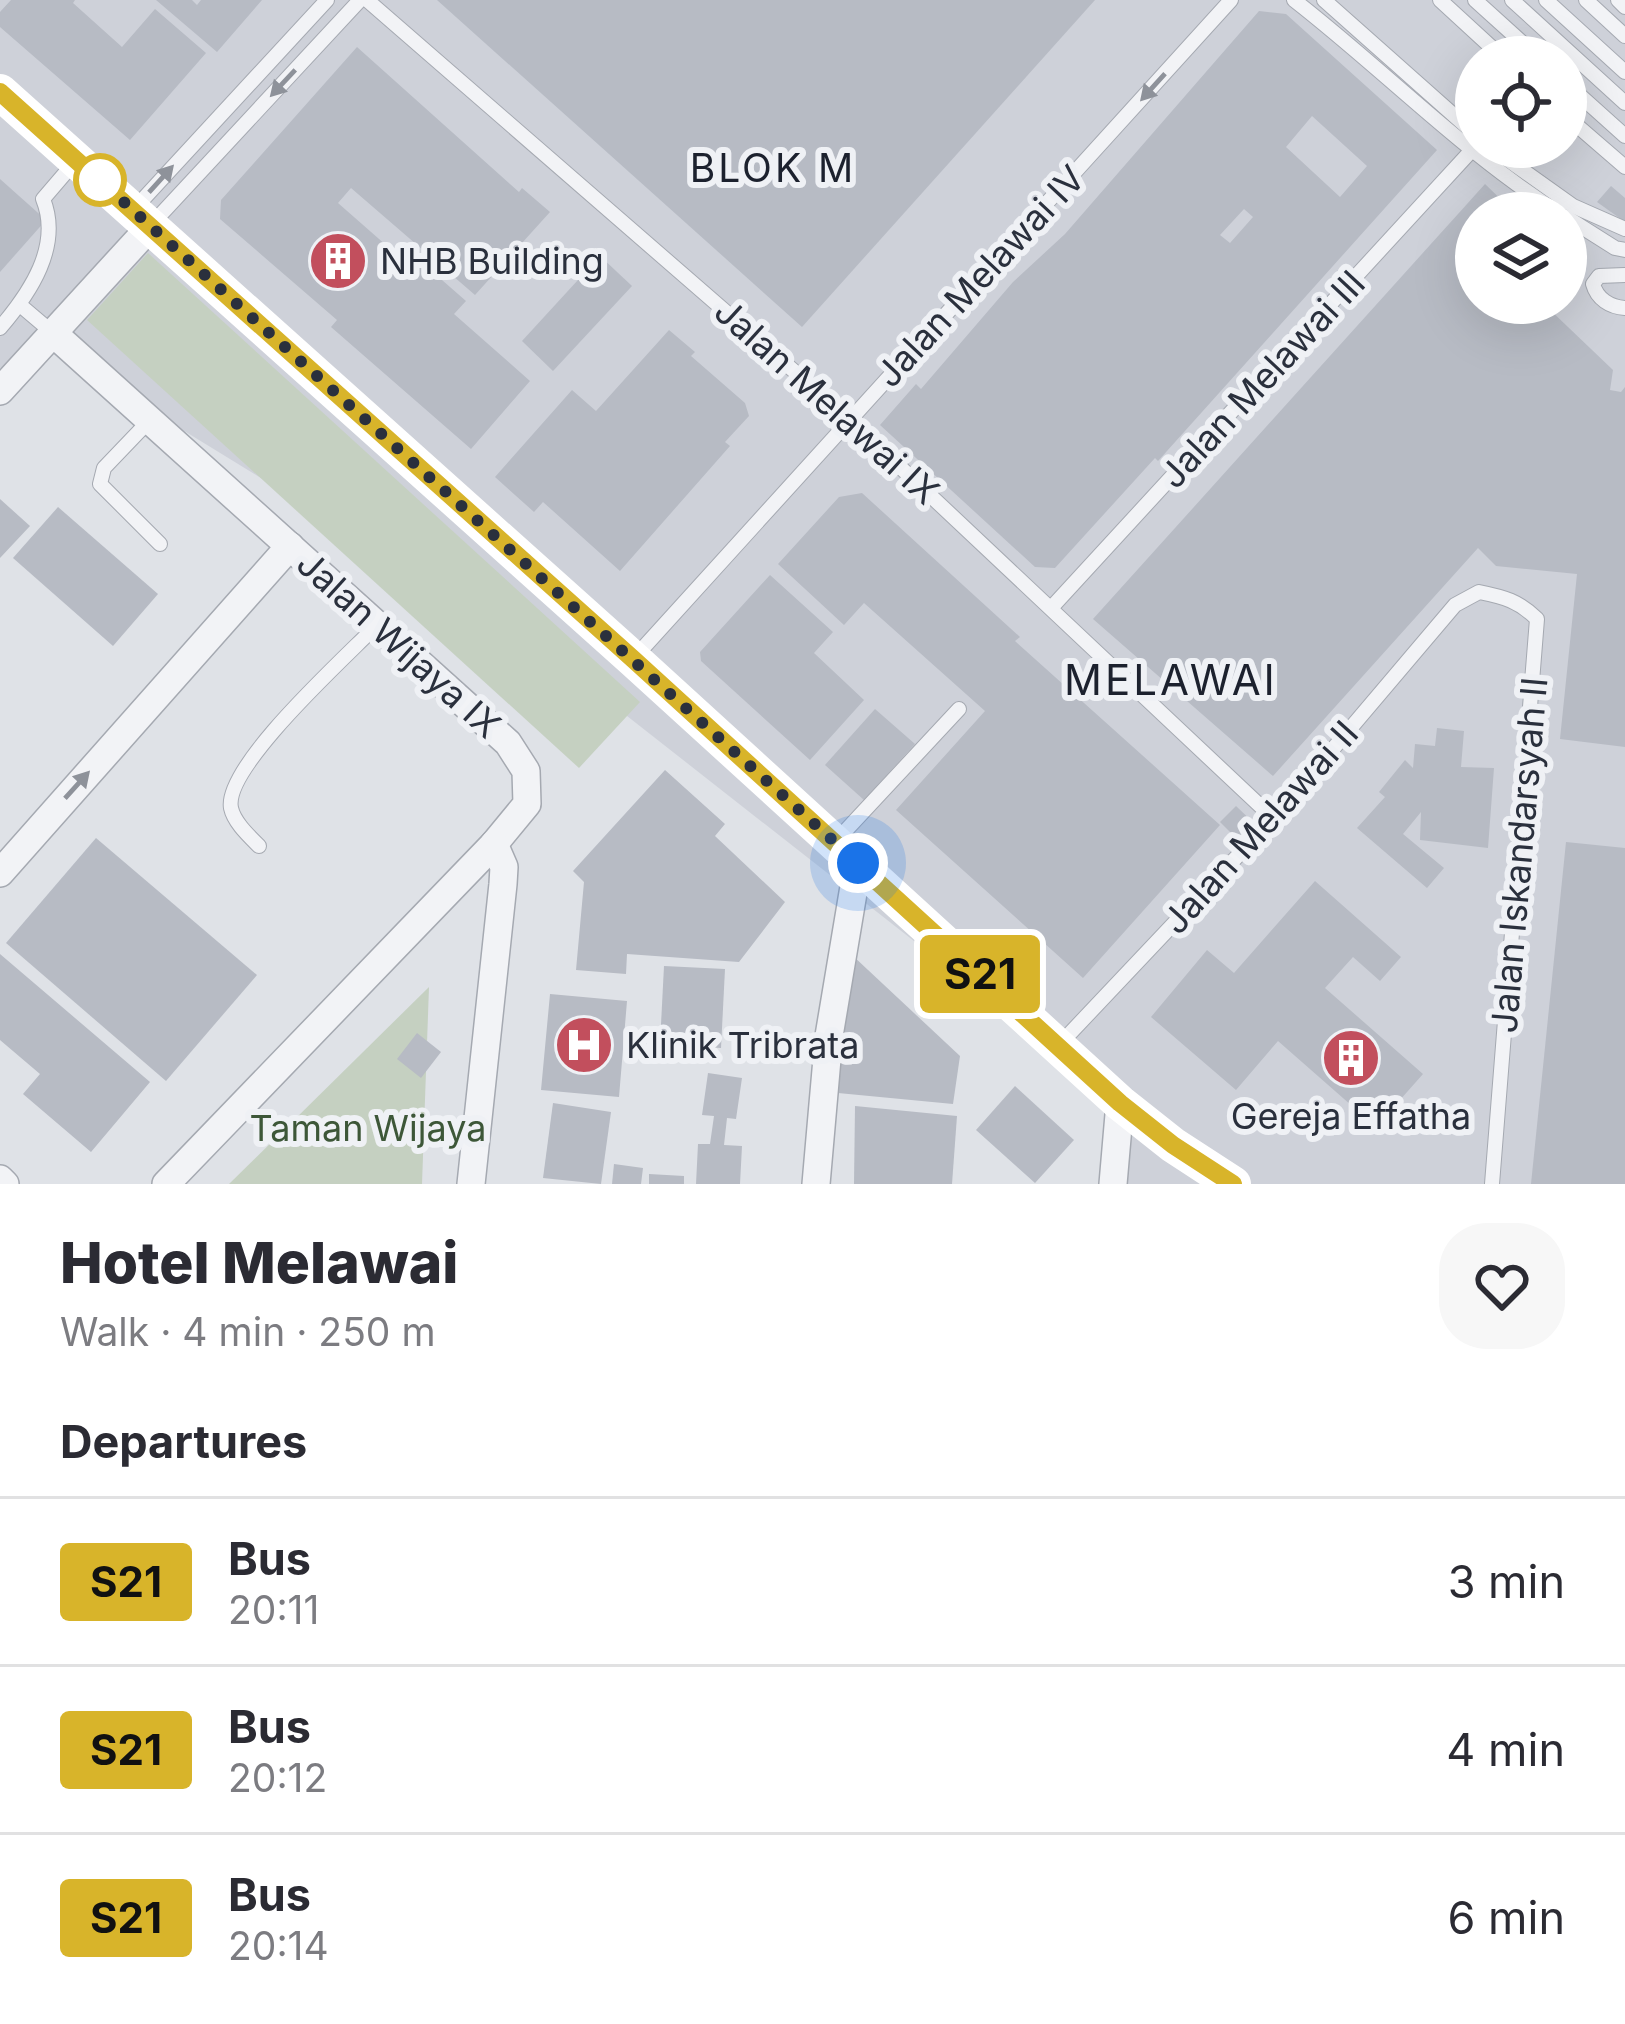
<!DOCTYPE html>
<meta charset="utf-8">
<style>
:root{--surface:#fff;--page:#f7f7f7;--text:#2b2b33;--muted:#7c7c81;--line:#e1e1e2}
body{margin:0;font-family:Inter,sans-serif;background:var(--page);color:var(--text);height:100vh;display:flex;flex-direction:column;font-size:45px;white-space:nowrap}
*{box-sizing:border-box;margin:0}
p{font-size:39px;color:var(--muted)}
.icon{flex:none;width:66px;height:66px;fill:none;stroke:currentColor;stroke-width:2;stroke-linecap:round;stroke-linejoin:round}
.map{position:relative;height:1184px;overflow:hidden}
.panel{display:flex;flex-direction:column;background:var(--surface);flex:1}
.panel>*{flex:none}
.badge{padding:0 24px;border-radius:9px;font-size:42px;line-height:78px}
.fabs{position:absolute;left:1455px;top:36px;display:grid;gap:24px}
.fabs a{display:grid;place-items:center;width:132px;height:132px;border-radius:50%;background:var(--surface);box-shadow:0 12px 48px #0002;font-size:60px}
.you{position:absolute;width:60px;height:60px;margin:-30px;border:9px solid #fff;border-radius:50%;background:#1a73e8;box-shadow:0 0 0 18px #1a73e833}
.map>.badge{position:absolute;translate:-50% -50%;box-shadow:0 0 0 6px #fff}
h2{padding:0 60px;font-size:45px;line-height:108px}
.round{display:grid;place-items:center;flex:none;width:126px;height:126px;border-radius:48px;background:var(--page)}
.overview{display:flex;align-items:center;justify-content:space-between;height:204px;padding:0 60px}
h1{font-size:57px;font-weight:800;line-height:90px}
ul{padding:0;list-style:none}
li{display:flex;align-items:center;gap:36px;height:168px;padding:0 60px;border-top:3px solid var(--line)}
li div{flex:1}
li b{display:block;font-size:45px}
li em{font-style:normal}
li .badge{min-width:132px;font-weight:700;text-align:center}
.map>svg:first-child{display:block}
</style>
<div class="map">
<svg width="1625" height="1184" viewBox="0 0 1625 1184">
<rect width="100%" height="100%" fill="#dfe2e7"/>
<path fill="#ced1d9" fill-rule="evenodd" d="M 0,0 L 1625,0 L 1625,1184 L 1113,1184 L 1109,1094 L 548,654 L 54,351 L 0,368 ZM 1476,57 L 1566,57 L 1566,147 L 1476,147 ZM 1476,213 L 1566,213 L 1566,303 L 1476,303 Z"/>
<g fill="#c5d0c1">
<polygon points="148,253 640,702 579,768 87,320"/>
<polygon points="429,987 422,1184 229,1184"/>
</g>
<g fill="#b7bbc4" fill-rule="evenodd">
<polygon points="11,0 75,0 73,3 122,47 155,9 206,53 130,140 0,27 0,12"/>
<polygon points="156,0 192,0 197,5 201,0 262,0 217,52"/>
<polygon points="437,0 1095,0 802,327"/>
<path d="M 1259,11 L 1286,14 L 1437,150 L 1158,461 L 1155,458 L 1055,568 L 1035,567 L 880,425 L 916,384 L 921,389 L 1013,282 L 1065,234 ZM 1312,116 L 1367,166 L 1340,197 L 1286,147 ZM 1244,209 L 1253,217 L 1230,243 L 1220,235 Z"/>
<polygon points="357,47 519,192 522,188 550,212 475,295 351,188 338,203 395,253 402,245 466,301 454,314 530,381 471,449 331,327 337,320 220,219 221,200"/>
<polygon points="0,179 46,220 0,272"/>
<polygon points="1485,184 1515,213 1476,213 1476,303 1546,306 1613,370 1610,390 1621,392 1625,387 1625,747 1560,739 1577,574 1496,566 1478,548 1273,776 1093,619"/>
<polygon points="1611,186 1625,198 1625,222 1597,202"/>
<polygon points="600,256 632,286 553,371 522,341"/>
<polygon points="669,330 695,352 691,356 745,403 749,416 725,442 730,446 620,571 543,502 534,512 495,477 572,390 596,411"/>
<polygon points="862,493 1020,637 1015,641 1220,825 1083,978 896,810 985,711 864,603 844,625 778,564 839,497"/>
<polygon points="0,499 30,526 0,558"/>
<polygon points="58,507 158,594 113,646 13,558"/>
<polygon points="770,575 833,632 814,653 864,700 810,760 701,661 700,652"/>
<polygon points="875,709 915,744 864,800 825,765"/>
<polygon points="1437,728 1464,731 1461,767 1494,768 1488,848 1420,840 1421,812 1403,834 1444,868 1427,888 1357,828 1385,797 1379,792 1405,760 1413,768 1415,744 1435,746"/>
<polygon points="665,770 725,824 715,836 785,902 739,962 627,954 626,974 576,970 584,882 573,871"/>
<polygon points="1236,806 1259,828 1243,845 1220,822"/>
<polygon points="96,838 257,975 166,1081 6,943"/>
<polygon points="1566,842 1625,848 1625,1184 1531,1184"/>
<polygon points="1315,881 1401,957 1380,981 1353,957 1325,988 1423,1074 1376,1127 1278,1041 1236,1090 1151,1017 1207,950 1234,973"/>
<polygon points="0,954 150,1082 91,1152 23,1094 40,1074 0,1040"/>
<polygon points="852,955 960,1056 953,1104 838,1093"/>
<polygon points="664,966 725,969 721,1048 660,1044"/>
<polygon points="550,994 627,1001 619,1097 541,1090"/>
<polygon points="417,1033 441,1052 421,1078 397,1059"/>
<polygon points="708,1073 742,1078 736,1119 727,1118 724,1145 742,1146 740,1184 696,1184 698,1144 710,1144 714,1116 702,1115"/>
<polygon points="1015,1086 1074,1140 1035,1183 976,1130"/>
<polygon points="553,1103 611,1112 601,1184 543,1178"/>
<polygon points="855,1106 957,1116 952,1184 854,1184"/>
<polygon points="614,1164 643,1168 641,1184 612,1184"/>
<polygon points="649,1174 684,1176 684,1184 649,1184"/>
</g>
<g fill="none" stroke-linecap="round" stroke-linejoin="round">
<defs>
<g id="lane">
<polyline points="367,0 848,418 1273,818"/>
<path d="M 1294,0 C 1384,70 1463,152 1559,213"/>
<polyline points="1324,0 1476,135"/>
<polyline points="1440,0 1502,57"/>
<polyline points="1475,0 1538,57"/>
<polyline points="1512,0 1625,103"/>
<polyline points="1546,0 1625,72"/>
<polyline points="1586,0 1625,36"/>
<polyline points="1618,0 1625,7"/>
<polyline points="1566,83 1625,136"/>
<polyline points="1566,116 1625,167"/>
<polyline points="1490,147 1573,206 1625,229"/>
<polyline points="135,208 327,0"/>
<polyline points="1566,217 1615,248 1625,250"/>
<polyline points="151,225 360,0"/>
<path d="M 1625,275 L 1599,276 L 1593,284 C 1597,299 1610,307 1625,308"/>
<polyline points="20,305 53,333"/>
<path d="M 0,328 C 30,293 62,246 43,199 L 73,164"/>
<polyline points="149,421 104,468 100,484 160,544"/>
<polyline points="1052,607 1471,151"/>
<polyline points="634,658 1231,0"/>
<polyline points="836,841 959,709"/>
<path d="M 259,846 C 248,835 234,822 231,808 C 223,767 347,656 377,625"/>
<path d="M 1059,1045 L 1282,809 L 1455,605 L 1479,592 C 1504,597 1519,601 1537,619 L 1492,1184"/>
</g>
<g id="street">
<polyline points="53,333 508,743 526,771 527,804 494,844 166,1184"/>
<polyline points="0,391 150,227"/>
<polyline points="0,873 290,546"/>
<polyline points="0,1179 5,1184"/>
<polyline points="471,1184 503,884 504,867 494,844"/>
<polyline points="816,1184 829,1036 858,863"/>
<polyline points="1113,1184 1120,1103"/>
</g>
</defs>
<use href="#lane" stroke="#a5a9b1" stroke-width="16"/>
<use href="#street" stroke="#a5a9b1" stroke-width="30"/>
<use href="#lane" stroke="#f2f3f6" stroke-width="14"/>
<use href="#street" stroke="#f2f3f6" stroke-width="27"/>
<polyline stroke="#fff" stroke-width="36" points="0,92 633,659 1120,1103 1173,1145 1233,1184"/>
</g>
<defs><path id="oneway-solid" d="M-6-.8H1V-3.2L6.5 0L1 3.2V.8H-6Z" transform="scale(3)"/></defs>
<g fill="#8e929a">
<use href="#oneway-solid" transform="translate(283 83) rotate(133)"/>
<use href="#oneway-solid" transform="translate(1153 87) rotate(132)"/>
<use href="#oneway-solid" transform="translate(161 179) rotate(-48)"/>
<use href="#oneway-solid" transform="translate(77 785) rotate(-48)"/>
</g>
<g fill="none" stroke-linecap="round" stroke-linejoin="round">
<defs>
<polyline id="line" points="0,92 633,659 1120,1103 1173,1145 1233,1184"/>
</defs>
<use href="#line" stroke="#fff" stroke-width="27"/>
<use href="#line" stroke="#d8b42a" stroke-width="18"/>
<polyline stroke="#2a303d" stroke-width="12" stroke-dasharray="0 21.6" points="100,180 96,177 858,863"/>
</g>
<defs>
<symbol id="building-disc" viewBox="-11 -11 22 22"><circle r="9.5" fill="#c24f5d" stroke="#eff1f5"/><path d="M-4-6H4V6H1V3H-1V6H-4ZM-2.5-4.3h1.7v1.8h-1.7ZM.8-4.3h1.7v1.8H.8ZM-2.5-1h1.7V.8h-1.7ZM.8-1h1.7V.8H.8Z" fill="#fff"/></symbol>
<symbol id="hospital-disc" viewBox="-11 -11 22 22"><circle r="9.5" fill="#c24f5d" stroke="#eff1f5"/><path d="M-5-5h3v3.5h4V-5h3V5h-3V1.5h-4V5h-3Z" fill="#fff"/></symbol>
</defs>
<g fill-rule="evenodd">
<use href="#building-disc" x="305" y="228" width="66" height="66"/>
<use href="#hospital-disc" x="551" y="1012" width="66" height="66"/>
<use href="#building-disc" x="1318" y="1025" width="66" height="66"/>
</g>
<circle fill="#fff" stroke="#d8b42a" stroke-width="6" cx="100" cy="180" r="24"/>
<g text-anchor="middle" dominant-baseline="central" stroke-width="12" stroke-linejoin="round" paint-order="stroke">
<g font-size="36" fill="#2a303d" stroke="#eff1f5" text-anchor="start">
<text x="380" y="261">NHB Building</text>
<text x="626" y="1045">Klinik Tribrata</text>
<text x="1351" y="1116" text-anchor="middle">Gereja Effatha</text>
</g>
<g font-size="36" fill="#2a303d" stroke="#eff1f5">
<text transform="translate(980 276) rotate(-47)">Jalan Melawai IV</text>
<text transform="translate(1262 379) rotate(-47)">Jalan Melawai III</text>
<text transform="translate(827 401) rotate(42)">Jalan Melawai IX</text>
<text transform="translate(399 644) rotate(42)">Jalan Wijaya IX</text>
<text transform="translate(1260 827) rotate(-48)">Jalan Melawai II</text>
<text transform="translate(1519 855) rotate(-85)">Jalan Iskandarsyah II</text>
</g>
<g font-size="36" fill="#3d5738" stroke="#eff1f5">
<text x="368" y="1128">Taman Wijaya</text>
</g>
<g font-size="39" letter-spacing="3" fill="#1c212e" stroke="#eff1f5">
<text x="773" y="167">BLOK M</text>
</g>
<g font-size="42" letter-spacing="3" fill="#1c212e" stroke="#eff1f5">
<text x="1171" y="679">MELAWAI</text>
</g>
</g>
</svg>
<div class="fabs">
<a><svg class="icon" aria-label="locate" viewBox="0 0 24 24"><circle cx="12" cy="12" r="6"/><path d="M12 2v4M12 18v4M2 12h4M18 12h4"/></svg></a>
<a><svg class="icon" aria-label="layers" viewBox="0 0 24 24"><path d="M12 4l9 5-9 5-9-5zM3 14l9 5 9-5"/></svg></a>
</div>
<div class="you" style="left:858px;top:863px"></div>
<b class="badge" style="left:980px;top:974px;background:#d8b42a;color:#111">S21</b>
</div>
<section class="panel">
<div class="overview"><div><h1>Hotel Melawai</h1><p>Walk · 4 min · 250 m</p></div><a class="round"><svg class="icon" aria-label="heart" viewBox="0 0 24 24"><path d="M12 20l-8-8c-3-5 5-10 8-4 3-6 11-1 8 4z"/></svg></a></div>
<h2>Departures</h2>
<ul>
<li><span class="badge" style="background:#d8b42a;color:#111">S21</span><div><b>Bus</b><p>20:11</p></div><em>3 min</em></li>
<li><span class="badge" style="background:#d8b42a;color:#111">S21</span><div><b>Bus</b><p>20:12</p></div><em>4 min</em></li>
<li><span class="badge" style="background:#d8b42a;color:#111">S21</span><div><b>Bus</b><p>20:14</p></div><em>6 min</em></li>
</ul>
</section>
